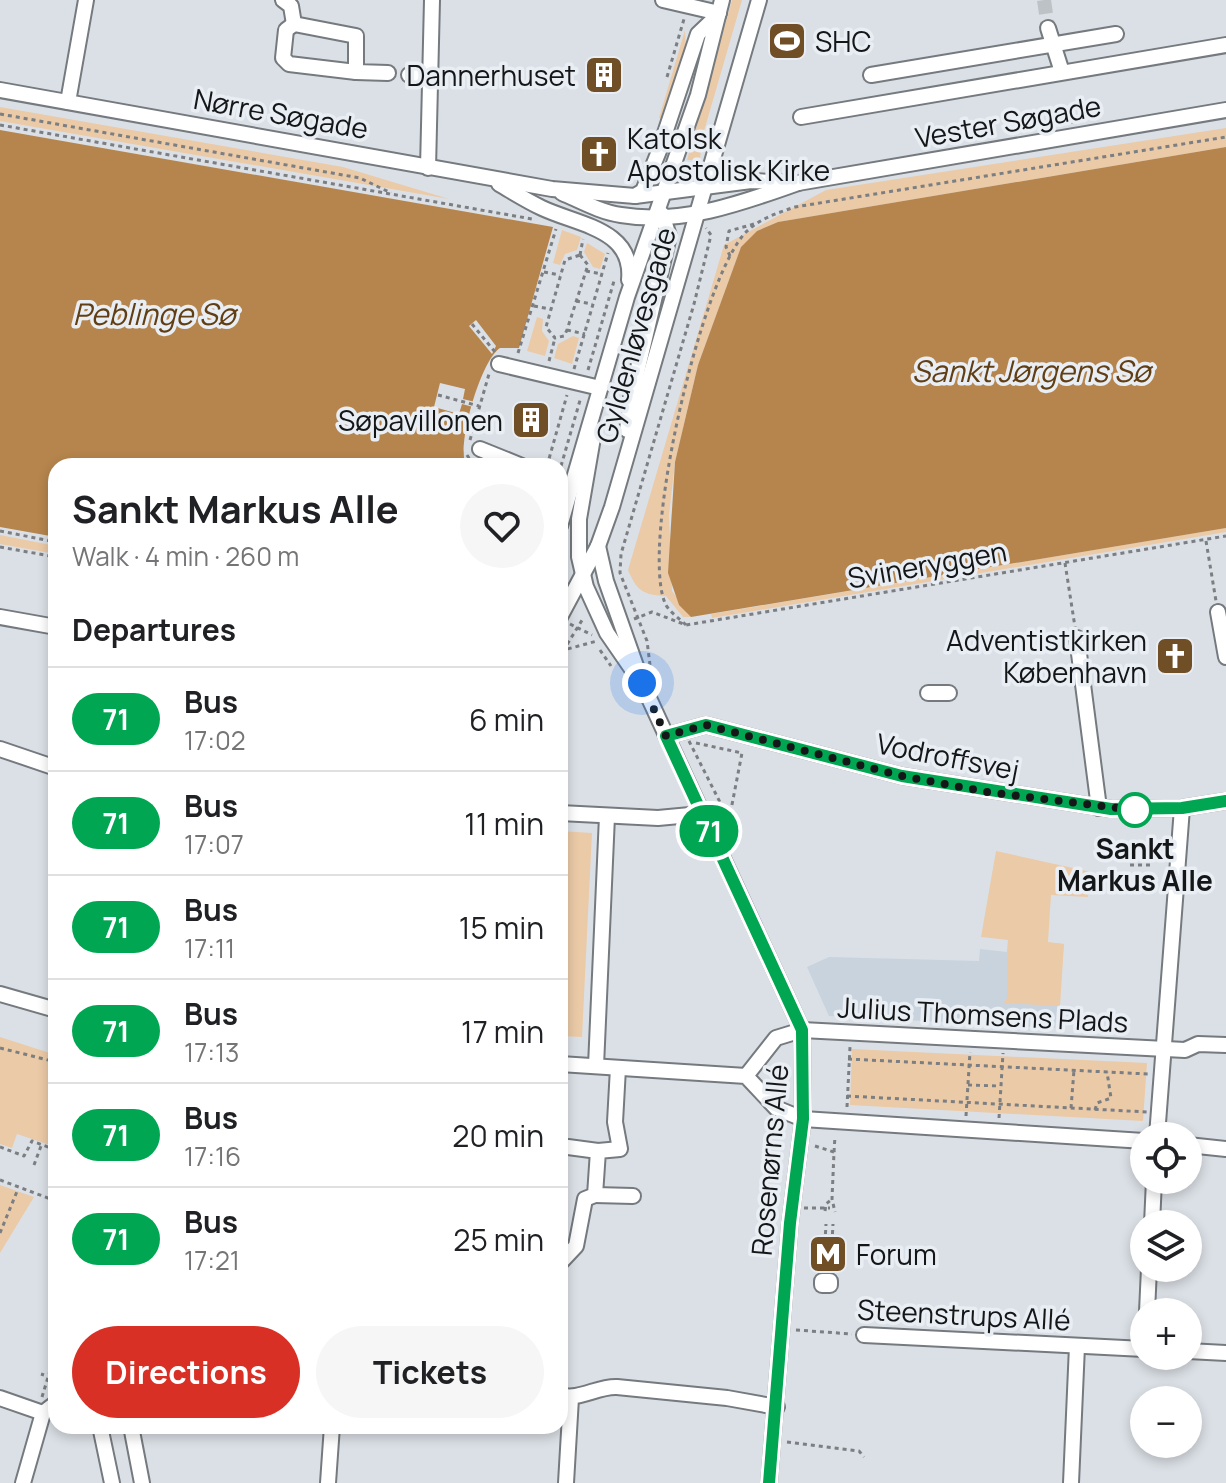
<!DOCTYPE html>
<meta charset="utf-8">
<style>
:root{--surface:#fff;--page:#f6f6f6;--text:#202124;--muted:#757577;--line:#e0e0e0;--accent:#d93025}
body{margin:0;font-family:Manrope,sans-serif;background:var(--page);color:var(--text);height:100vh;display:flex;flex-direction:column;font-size:30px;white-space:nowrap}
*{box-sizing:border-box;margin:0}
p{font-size:26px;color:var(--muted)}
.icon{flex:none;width:44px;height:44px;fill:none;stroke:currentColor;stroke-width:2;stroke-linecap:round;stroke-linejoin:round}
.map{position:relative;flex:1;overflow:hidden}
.details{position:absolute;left:48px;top:458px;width:520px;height:976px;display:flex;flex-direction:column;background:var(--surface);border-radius:24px;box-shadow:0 4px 12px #0003}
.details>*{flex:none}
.badge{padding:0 16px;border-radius:26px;font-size:28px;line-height:52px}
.buttons{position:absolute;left:1130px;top:1122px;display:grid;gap:16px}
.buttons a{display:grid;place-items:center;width:72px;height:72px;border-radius:50%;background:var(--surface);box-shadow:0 4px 12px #0003;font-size:40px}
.you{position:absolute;width:40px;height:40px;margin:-20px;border:6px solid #fff;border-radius:50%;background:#1a73e8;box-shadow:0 0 0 12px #1a73e833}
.map>.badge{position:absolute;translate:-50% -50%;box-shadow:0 0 0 4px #fff}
h2{padding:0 24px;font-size:30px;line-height:72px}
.round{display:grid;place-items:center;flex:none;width:84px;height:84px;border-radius:42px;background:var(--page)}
.summary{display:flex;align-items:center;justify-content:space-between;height:136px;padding:0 24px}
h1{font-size:38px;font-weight:700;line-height:60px}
.action{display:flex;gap:16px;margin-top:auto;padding:16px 24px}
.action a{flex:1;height:92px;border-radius:48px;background:var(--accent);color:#fff;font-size:32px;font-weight:700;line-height:92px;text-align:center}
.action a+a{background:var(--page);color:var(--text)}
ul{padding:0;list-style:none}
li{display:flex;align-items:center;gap:24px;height:104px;padding:0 24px;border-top:2px solid var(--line)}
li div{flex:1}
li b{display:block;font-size:30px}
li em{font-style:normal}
li .badge{min-width:88px;font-weight:700;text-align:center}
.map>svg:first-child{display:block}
</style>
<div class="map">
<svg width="1226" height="1483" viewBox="0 0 1226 1483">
<rect width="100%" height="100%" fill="#dbe0e6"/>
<polygon fill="#c8d3de" points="1008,939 1064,944 1055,1028 829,1016 807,967 829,957 979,961 980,949 1007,952"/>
<g fill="#ebcaa7">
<polygon points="732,0 742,0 702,138 700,160 687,160"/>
<polygon points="685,30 686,50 664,119 659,118"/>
<polygon points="0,107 343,167 449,199 0,121"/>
<path d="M 1226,128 L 1226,147 L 778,222 L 757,231 L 741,247 L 698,365 L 675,462 L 669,515 L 672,591 L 691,617 L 683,617 L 666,596 C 643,595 637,591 628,570 L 724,245 L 826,190 Z"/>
<polygon points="562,230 581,237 577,250 565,254 560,265 553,263"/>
<polygon points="587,243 605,254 600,269 593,267 584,252"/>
<polygon points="537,317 543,319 542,331 549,341 545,356 527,351"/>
<polygon points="573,336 579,338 572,364 554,358 558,344"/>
<polygon points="1226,528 1226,532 712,618 711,614"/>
<polygon points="0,535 56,546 56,554 0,544"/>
<polygon points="560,831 592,833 582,1037 560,1036"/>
<polygon points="996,851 1091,872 1088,897 1051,895 1048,942 1064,944 1060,1006 1004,1003 1007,998 1008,940 981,937"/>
<polygon points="0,1037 56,1055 56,1147 17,1134 12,1148 0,1144"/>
<polygon points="852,1049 1147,1063 1143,1121 850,1105"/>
<polygon points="0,1185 34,1197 0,1253"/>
</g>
<g fill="#b6854d">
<path d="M 0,130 L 553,227 L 519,348 L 500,348 C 481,360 456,445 466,466 L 56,466 L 56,537 L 0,527 Z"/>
<polygon points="1226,147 1226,528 691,617 679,605 668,573 675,462 698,365 741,247 757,231 778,222"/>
</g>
<g fill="#dbe0e6">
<polygon points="476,320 496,346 492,354 469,326"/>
<polygon points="440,383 465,389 463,399 475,402 473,407 462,404 459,414 434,407"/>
</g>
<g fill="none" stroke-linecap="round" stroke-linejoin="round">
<polyline stroke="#bdc2c7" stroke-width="14" stroke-dasharray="14 7" stroke-linecap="butt" points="1044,0 1048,28"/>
<defs>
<g id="minor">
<polyline points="283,0 291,6 294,24 356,36 356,72 388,73"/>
<polyline points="663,0 719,13"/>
<polyline points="294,24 286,30 283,58 289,64 356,72"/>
<polyline points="1048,28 1062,72"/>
<polyline points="409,75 430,76"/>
<polyline points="871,75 1116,34"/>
<polyline points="0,90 552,189 635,196 751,181 798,183"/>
<polyline points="68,102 86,0"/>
<polyline points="801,117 1226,45"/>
<polyline points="428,168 432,0"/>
<path d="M 499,184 C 513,192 527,201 542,208 C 578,225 634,229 629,280"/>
<path d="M 562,193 C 581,201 600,212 621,215 C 682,225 742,203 798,183 L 1226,110"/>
<polyline points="635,196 643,191 659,151 698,34 718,15"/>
<polyline points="499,364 600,388"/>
<polyline points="627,430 631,398 669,236 662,214"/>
<polyline points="594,432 579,519 579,557 586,587 607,633 638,678"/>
<polyline points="480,449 522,466"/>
<polyline points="560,526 627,297 698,95 722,0"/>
<polyline points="598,546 606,581 642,683 802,1030 803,1119 790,1223 769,1483"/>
<polyline points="1218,612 1226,657"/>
<polyline points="0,617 56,627"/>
<polyline points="560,617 598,546 612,507 759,0"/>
<polyline points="1077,638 1099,808"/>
<polyline points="928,693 949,693"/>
<polyline points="666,736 706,725 902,776 1111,809 1182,808 1226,801"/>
<polyline points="0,749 56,768"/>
<polyline points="560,813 658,818 701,814"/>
<polyline points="0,994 56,1010"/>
<polyline points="560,1064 746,1076 776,1108 803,1119 1144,1141"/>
<polyline points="596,1066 607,816"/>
<polyline points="746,1076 776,1038 802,1030 1185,1050 1198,1044 1226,1045"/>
<polyline points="1157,1136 1182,808"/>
<polyline points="1188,1145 1226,1149"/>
<polyline points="568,1147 598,1151"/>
<polyline points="595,1195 633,1196"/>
<polyline points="1152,1224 1154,1180"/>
<polygon points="824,1253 832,1254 832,1258 823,1258"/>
<polyline points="560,1263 576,1246 585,1199 595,1195 598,1151 620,1149 615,1122 618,1068"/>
<rect x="822" y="1281" width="8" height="4"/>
<polyline points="1147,1312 1149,1268"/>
<polyline points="864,1335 1144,1349"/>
<polyline points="1188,1351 1226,1353"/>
<path d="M 560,1395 C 579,1401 597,1386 617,1387 L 727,1398 L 777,1407"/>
<polyline points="0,1398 43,1413"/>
<polyline points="100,1426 112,1483"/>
<polyline points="131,1426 142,1483"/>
<polyline points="23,1483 43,1413 56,1403"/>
<polyline points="328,1483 332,1426"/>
<polyline points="566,1483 571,1398"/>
<polyline points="1071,1483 1077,1346"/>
</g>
</defs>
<use href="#minor" stroke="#757a7f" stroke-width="18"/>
<g stroke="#7b7e82" stroke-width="3" stroke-dasharray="4 4" stroke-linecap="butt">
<polyline points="667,77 684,19"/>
<polyline points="1069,113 1071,124"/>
<polyline points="0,114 360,178 391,193"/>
<polyline points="0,125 532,219"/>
<polygon points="580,255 588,265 586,271 567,330 564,336 555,338 546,327 565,260"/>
<polyline points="580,255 583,239"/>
<polyline points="730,256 726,247 729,231 754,224"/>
<polyline points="586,271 602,274"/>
<polyline points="544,272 560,275"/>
<polyline points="576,301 592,304"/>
<polyline points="534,306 550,309"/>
<polyline points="472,324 495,352"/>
<polyline points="567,330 585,334"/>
<polyline points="518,353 556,229"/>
<polyline points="549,361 555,338"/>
<polyline points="574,369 608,253"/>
<polyline points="588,370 614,281"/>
<polyline points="438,395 479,406"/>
<polyline points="470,440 489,374"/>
<polyline points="467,455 474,466"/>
<polyline points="547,466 567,395"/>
<polyline points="561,466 581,397"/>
<polyline points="0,531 56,542"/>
<polyline points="1206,541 1216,601"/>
<polyline points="0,547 56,557"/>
<polyline points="1065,563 1075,627"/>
<polyline points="634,619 652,612 686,625 1226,536"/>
<polyline points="570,624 592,635"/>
<path d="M 686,625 C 680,619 668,611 665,603 C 640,543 701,278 746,232 C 759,219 777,213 795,207 L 1226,137"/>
<polyline points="600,650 611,666"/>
<polyline points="560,651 597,641"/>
<polyline points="563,651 584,617"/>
<polyline points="650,665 647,641 620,573 621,554 694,304 711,235 706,228"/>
<polyline points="689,741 729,820"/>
<polyline points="696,743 742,753 729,820 722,825"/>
<polyline points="1130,865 1152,865"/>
<polyline points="0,1048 56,1062"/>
<polyline points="848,1059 1148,1074"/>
<polyline points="968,1085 1000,1086"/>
<polyline points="847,1096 1147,1112"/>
<polyline points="847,1107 850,1047"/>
<polyline points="1071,1108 1074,1070"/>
<polyline points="1095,1110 1097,1103 1111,1098 1107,1072"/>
<polyline points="966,1116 970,1052"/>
<polyline points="999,1118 1003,1053"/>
<polyline points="815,1146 834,1152 832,1199 835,1212"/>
<polyline points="0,1147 24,1156 32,1141 56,1150"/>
<polyline points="834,1152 835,1136"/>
<polyline points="34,1165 41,1146"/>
<polyline points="0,1180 56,1201"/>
<polyline points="804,1208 830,1208"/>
<polyline points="825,1211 826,1204 832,1199"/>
<polyline points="0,1233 18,1189"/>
<polyline points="825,1242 826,1224"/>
<polyline points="832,1242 833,1224"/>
<polyline points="796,1330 852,1334"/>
<polyline points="41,1374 44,1375"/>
<polyline points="49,1378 56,1386"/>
<polyline points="42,1397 56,1351"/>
<polyline points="344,1430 357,1431"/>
<polyline points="787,1442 859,1451 864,1457"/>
</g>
<use href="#minor" stroke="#fff" stroke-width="14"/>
</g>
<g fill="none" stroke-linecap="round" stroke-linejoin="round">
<defs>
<polyline id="line" points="769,1483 790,1223 803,1119 802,1030 666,736 706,725 902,776 1111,809 1182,808 1226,801"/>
</defs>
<use href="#line" stroke="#fff" stroke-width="18"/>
<use href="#line" stroke="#00a651" stroke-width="12"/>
<polyline stroke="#141618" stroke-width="8" stroke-dasharray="0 14.4" points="642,683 666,736 706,725 902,776 987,792 1135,810"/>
</g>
<defs>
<symbol id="stadium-square" viewBox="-11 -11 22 22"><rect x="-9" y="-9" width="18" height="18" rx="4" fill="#704e26" stroke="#e8eef3"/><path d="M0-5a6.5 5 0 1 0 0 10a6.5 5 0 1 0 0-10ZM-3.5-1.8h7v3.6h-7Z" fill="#fff"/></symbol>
<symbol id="building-square" viewBox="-11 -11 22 22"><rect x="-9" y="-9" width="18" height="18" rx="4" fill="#704e26" stroke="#e8eef3"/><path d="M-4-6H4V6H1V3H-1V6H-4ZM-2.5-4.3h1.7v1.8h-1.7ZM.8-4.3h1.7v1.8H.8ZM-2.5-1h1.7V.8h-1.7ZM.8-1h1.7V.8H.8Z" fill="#fff"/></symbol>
<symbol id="church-square" viewBox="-11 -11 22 22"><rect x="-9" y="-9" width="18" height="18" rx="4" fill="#704e26" stroke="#e8eef3"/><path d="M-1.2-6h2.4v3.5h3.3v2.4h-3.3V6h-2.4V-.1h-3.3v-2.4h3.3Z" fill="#fff"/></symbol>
<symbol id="metro-square" viewBox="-11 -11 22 22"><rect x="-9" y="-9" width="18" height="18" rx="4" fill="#704e26" stroke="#e8eef3"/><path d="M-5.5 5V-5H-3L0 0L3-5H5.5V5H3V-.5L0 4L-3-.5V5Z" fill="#fff"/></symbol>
</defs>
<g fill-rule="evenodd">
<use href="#stadium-square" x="765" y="19" width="44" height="44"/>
<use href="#building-square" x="582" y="53" width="44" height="44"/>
<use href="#church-square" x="577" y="132" width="44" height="44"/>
<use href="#building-square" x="509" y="398" width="44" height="44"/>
<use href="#church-square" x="1153" y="634" width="44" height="44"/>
<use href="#metro-square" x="806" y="1232" width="44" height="44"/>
</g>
<circle fill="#fff" stroke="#00a651" stroke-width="4" cx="1135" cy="810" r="16"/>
<g text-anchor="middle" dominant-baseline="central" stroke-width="7" stroke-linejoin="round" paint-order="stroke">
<g font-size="28" fill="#141618" stroke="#e8eef3" text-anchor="start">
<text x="815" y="41">SHC</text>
<text x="576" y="75" text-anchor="end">Dannerhuset</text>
<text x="627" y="138">Katolsk<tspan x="627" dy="32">Apostolisk Kirke</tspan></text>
<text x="503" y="420" text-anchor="end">Søpavillonen</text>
<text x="1147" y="640" text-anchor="end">Adventistkirken<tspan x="1147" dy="32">København</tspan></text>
<text x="856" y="1254">Forum</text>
</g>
<g font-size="28" fill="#141618" stroke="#e8eef3">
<text transform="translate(281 113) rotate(10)">Nørre Søgade</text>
<text transform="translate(1008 121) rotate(-10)">Vester Søgade</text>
<text transform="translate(635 335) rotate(-74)">Gyldenløvesgade</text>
<text transform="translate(927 564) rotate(-10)">Svineryggen</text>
<text transform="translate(948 756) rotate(11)">Vodroffsvej</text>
<text transform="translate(983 1014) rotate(3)">Julius Thomsens Plads</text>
<text transform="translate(769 1160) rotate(-85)">Rosenørns Allé</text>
<text transform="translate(964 1314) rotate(3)">Steenstrups Allé</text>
</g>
<g font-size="28" font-weight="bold" fill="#141618" stroke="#e8eef3">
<text x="1135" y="848">Sankt<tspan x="1135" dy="32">Markus Alle</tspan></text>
</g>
<g font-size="30" font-style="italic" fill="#613e13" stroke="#e8eef3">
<text x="154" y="313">Peblinge Sø</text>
<text x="1031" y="370">Sankt Jørgens Sø</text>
</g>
</g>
</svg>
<div class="buttons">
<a><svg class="icon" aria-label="locate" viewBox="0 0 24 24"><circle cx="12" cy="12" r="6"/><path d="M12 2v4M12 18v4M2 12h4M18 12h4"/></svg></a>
<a><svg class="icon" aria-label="layers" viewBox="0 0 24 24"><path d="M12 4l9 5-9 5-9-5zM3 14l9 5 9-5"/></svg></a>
<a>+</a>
<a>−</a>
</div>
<div class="you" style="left:642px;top:683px"></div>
<b class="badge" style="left:709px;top:831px;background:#00a651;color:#fff">71</b>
<section class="details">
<div class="summary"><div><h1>Sankt Markus Alle</h1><p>Walk · 4 min · 260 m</p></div><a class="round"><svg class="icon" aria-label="heart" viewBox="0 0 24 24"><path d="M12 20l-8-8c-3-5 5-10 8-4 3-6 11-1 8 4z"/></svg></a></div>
<h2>Departures</h2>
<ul>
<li><span class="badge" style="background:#00a651;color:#fff">71</span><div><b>Bus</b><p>17:02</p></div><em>6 min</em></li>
<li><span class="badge" style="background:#00a651;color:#fff">71</span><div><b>Bus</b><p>17:07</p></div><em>11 min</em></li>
<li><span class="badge" style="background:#00a651;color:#fff">71</span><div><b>Bus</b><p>17:11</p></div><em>15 min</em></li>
<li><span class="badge" style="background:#00a651;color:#fff">71</span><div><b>Bus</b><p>17:13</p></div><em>17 min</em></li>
<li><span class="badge" style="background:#00a651;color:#fff">71</span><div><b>Bus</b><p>17:16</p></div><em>20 min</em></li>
<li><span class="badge" style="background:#00a651;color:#fff">71</span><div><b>Bus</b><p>17:21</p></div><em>25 min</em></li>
</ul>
<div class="action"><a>Directions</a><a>Tickets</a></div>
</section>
</div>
